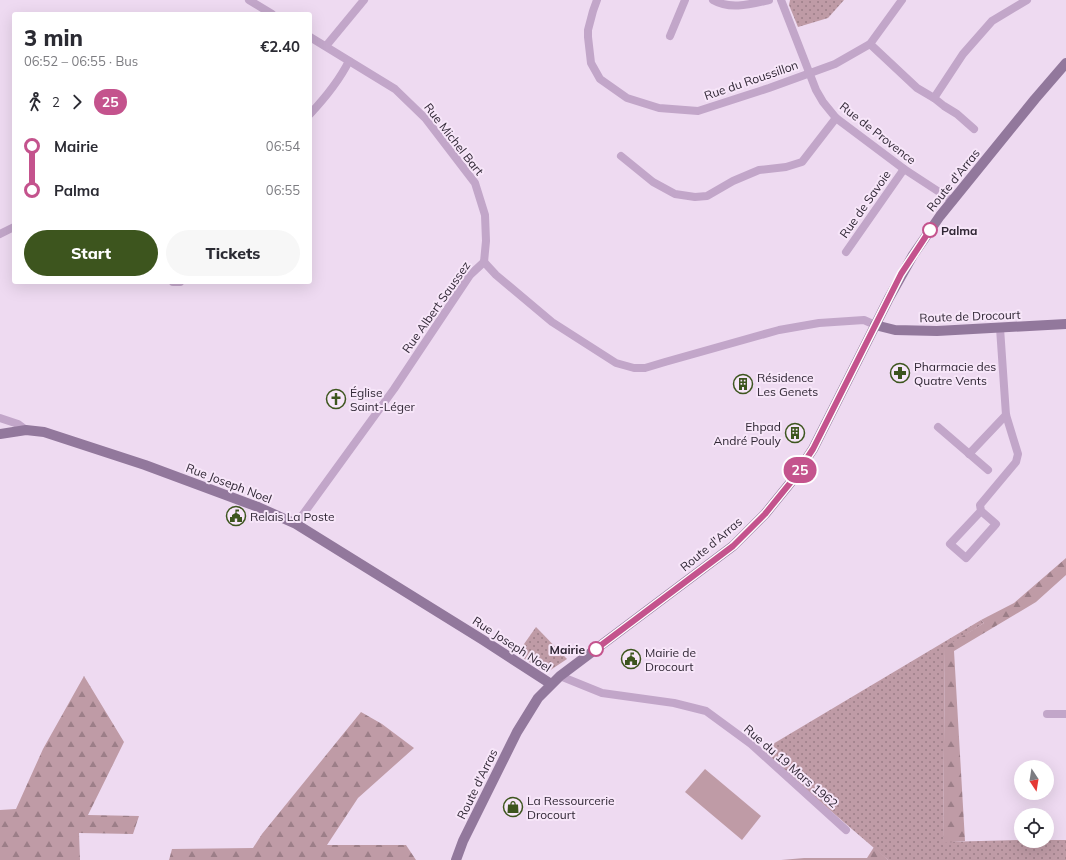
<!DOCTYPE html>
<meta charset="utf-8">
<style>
:root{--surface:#fff;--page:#f7f7f7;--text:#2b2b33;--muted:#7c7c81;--accent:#3d551e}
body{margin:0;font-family:Mulish,sans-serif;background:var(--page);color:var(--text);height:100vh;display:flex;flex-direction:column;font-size:15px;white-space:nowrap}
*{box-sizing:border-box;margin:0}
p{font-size:13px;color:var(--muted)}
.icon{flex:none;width:22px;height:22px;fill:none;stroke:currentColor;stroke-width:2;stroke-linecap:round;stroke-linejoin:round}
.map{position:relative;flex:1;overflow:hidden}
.side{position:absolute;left:12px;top:12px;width:300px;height:272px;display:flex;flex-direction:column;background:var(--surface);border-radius:4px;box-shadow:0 4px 16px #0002}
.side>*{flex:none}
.badge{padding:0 8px;border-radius:13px;font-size:14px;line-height:26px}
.needle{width:26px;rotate:168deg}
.tools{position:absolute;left:1014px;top:760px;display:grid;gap:8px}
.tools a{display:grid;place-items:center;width:40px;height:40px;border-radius:50%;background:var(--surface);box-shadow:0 4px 16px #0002;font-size:20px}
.map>.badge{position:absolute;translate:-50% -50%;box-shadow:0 0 0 2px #fff}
.legs{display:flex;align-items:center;gap:6px;height:44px;padding:0 12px;font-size:13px}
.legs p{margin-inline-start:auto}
.overview{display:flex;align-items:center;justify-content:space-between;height:68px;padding:0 12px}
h1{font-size:22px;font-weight:800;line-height:30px}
.primary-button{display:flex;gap:8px;margin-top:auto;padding:8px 12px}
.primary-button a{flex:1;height:46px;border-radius:24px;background:var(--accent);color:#fff;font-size:16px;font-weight:800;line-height:46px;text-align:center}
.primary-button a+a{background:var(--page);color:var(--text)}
ul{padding:0 12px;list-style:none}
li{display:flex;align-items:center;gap:14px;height:44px;font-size:15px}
li i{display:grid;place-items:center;width:6px;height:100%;margin:0 5px;background:currentColor}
li i::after{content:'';width:10px;height:10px;margin:-5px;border:3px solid;border-radius:50%;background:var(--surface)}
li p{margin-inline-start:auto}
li:first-child i{background:linear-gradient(#0000 50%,currentColor 0)}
li:last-child i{background:linear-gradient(currentColor 50%,#0000 0)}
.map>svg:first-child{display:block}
</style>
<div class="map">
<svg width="1066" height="860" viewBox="0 0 1066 860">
<defs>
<pattern id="grass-dots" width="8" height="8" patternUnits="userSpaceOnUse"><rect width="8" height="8" fill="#bf9ba6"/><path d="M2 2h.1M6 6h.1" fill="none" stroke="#9c7e88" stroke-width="1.8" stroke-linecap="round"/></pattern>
<pattern id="forest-firs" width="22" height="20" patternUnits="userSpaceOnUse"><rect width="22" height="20" fill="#bf9ba6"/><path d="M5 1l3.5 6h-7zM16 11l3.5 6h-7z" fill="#9c7e88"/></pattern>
</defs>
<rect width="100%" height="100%" fill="#eedaf1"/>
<g fill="url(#grass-dots)">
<polygon points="790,0 844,0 828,18 798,27 789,5"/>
<polygon points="981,620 984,623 945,648 943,842 1021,840 1047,841 1047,840 1066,840 1066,860 888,860 761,751"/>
<polygon points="536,627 567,659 549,671 543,671 517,654"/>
</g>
<g fill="url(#forest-firs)">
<polygon points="1066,558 1066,575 1036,602 954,651 965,841 943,843 945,647 984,623 981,620 1014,603"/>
<polygon points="84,676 124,742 88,815 139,816 133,834 79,833 80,860 0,860 0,810 16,809 43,749"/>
<polygon points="361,712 382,724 414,748 358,798 327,845 406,845 416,860 169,860 172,849 253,848 262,834"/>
<polygon points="874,847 888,860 781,860 804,858 867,858"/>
</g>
<polygon fill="#bf9ba6" points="705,769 761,816 742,840 685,792"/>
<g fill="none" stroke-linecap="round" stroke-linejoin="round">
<g stroke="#c2a6c9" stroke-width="8">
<polyline points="249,0 272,14"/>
<polyline points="597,0 593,11 588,30 588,37 591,63 600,79 627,98 659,108 698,111 769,88 835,64 870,44 902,0"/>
<path d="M 713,0 C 730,10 751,4 769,0"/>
<polyline points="781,0 816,90 823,102 836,118 904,169 953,201"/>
<polyline points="670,36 685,0"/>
<polyline points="310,37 395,89 426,119 475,183 485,215 486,241 484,262"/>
<polyline points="870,44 917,88 934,98 944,106 957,114 974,129"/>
<polyline points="326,46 364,0"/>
<polyline points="934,98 963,54 992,21 1027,0"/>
<path d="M 310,114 C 325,98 339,81 349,61"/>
<polyline points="621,156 653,182 675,194 695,197 707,196 733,181 759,170 786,167 802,162 836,118"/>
<polyline points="0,234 14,227"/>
<polyline points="846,252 904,169"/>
<polyline points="484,262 496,275 552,322 616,363 634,368 645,368 665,362 779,330 819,323 864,320 875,325"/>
<polyline points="173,282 180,282"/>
<polyline points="0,418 18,424 26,430"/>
<polyline points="938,427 988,470"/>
<polyline points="969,454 1006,415"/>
<polyline points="981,511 996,524 966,558 950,544 981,511 980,505 1016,462 1018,454 1006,415 1000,328"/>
<polyline points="296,524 394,389 470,275 484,262"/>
<polyline points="560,676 602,693 674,703 706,711 751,744 846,830"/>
<polyline points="1047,714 1066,714"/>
</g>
<g stroke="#92789c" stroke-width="10">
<polyline points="875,325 895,330 937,331 1066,324"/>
<polyline points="0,434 26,430 44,432 145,465 258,507 296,524 483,640 551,684"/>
<polyline points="456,860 463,841 517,732 538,698 560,676 733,546 765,514 791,482 813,449 889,298 913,255 940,216 1035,99 1066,63"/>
</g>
</g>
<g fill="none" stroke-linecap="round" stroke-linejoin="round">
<defs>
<polyline id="line-1" points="596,649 733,546 765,514 791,482 813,449 901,274 930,230"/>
</defs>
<use href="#line-1" stroke="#fff" stroke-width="9"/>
<use href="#line-1" stroke="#c4538d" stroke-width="6"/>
</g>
<defs>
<symbol id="pharmacy-ring" viewBox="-11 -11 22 22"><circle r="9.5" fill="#f7e6f9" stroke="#3d551e" stroke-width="1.5"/><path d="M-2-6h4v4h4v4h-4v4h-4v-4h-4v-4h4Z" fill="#3d551e"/></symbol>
<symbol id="building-ring" viewBox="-11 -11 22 22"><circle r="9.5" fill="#f7e6f9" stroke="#3d551e" stroke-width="1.5"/><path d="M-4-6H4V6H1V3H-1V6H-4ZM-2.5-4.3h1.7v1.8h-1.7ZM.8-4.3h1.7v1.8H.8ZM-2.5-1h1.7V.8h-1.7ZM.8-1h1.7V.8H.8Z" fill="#3d551e"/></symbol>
<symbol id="church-ring" viewBox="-11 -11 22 22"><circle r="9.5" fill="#f7e6f9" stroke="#3d551e" stroke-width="1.5"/><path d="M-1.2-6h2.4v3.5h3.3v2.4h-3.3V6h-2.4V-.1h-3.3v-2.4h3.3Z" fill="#3d551e"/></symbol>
<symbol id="civic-ring" viewBox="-11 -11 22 22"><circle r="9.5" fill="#f7e6f9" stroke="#3d551e" stroke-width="1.5"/><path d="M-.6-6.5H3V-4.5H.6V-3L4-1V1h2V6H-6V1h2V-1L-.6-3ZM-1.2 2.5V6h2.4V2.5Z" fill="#3d551e"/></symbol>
<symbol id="shop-ring" viewBox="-11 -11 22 22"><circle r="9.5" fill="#f7e6f9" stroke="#3d551e" stroke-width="1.5"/><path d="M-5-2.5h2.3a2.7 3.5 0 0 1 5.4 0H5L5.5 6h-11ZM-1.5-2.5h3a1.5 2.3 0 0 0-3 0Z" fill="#3d551e"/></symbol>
</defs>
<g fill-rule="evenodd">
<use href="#pharmacy-ring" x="889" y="362" width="22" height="22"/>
<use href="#building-ring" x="732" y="373" width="22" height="22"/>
<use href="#church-ring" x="325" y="388" width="22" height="22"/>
<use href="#building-ring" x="784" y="422" width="22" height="22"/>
<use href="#civic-ring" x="225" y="505" width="22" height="22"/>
<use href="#civic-ring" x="620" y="648" width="22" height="22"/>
<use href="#shop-ring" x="502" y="796" width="22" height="22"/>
</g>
<g fill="#fff" stroke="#c4538d" stroke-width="2">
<circle cx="930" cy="230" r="7"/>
<circle cx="596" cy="649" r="7"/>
</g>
<g text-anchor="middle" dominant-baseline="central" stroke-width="4" stroke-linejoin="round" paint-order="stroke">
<g font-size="12" fill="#302735" stroke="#f7e6f9">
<text transform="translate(751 80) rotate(-19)">Rue du Roussillon</text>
<text transform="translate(878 133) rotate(38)">Rue de Provence</text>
<text transform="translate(454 139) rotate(52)">Rue Michel Bart</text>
<text transform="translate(953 180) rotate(-51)">Route d'Arras</text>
<text transform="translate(865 204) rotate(-55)">Rue de Savoie</text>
<text transform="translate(436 307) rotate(-55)">Rue Albert Saussez</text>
<text transform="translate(970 316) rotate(-2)">Route de Drocourt</text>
<text transform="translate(229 483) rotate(21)">Rue Joseph Noel</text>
<text transform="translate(711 544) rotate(-40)">Route d'Arras</text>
<text transform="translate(512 644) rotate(33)">Rue Joseph Noel</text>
<text transform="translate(791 766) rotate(41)">Rue du 19 Mars 1962</text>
<text transform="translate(477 784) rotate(-64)">Route d'Arras</text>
</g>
<g font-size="12" font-weight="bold" fill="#302735" stroke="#f7e6f9" text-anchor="start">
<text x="941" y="230">Palma</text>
<text x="585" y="649" text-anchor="end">Mairie</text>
</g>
<g font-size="12" fill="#302735" stroke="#f7e6f9" text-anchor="start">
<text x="914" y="366">Pharmacie des<tspan x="914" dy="14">Quatre Vents</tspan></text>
<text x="757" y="377">Résidence<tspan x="757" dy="14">Les Genets</tspan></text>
<text x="350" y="392">Église<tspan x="350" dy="14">Saint-Léger</tspan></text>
<text x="781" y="426" text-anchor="end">Ehpad<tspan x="781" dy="14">André Pouly</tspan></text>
<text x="250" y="516">Relais La Poste</text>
<text x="645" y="652">Mairie de<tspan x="645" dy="14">Drocourt</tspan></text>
<text x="527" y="800">La Ressourcerie<tspan x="527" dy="14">Drocourt</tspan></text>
</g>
</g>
</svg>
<div class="tools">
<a><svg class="needle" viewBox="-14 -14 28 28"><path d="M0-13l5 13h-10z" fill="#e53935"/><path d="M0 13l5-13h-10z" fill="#7c7c81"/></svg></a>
<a><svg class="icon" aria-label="locate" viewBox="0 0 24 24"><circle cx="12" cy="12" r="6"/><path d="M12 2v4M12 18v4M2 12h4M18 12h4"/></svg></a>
</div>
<b class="badge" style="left:800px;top:470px;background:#c4538d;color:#fff">25</b>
<section class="side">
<div class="overview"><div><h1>3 min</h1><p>06:52 – 06:55 · Bus</p></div><b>€2.40</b></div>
<div class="legs"><svg class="icon" aria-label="walk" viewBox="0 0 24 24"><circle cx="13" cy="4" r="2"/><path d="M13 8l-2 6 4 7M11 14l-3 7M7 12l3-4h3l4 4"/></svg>2<svg class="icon" aria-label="forward" viewBox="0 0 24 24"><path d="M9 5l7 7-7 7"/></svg><b class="badge" style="background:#c4538d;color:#fff">25</b></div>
<ul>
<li><i style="color:#c4538d"></i><b>Mairie</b><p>06:54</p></li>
<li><i style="color:#c4538d"></i><b>Palma</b><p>06:55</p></li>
</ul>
<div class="primary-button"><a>Start</a><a>Tickets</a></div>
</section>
</div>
